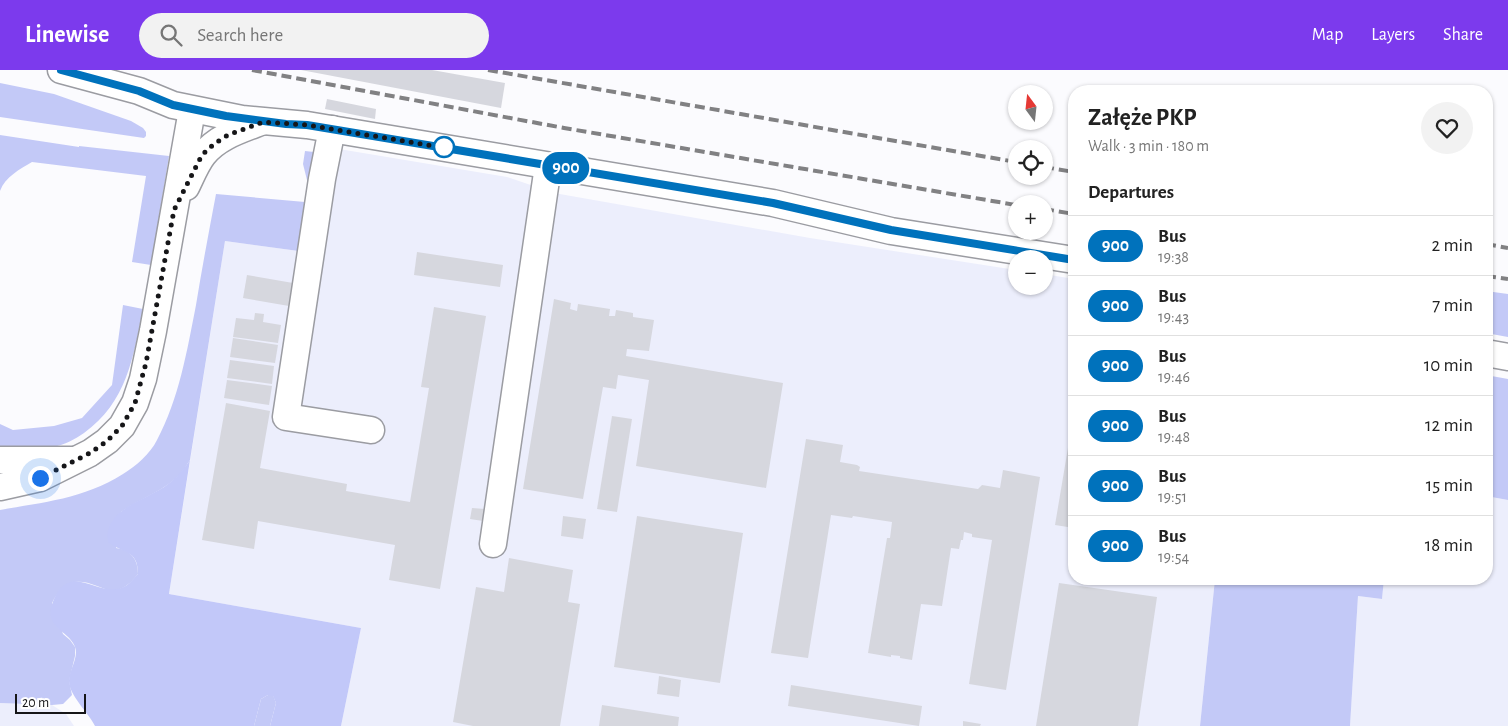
<!DOCTYPE html>
<meta charset="utf-8">
<style>
:root{--surface:#fff;--page:#f2f2f2;--text:#222;--muted:#767676;--line:#e0e0e0;--accent:#7c3aed}
body{margin:0;font-family:"Alegreya Sans",sans-serif;background:var(--page);color:var(--text);height:100vh;display:flex;flex-direction:column;font-size:19px;white-space:nowrap}
*{box-sizing:border-box;margin:0}
p{font-size:16px;color:var(--muted)}
.icon{flex:none;width:28px;height:28px;fill:none;stroke:currentColor;stroke-width:2;stroke-linecap:round;stroke-linejoin:round}
.map{position:relative;flex:1;overflow:hidden}
.panel{position:absolute;left:1068px;top:15px;width:425px;height:500px;display:flex;flex-direction:column;background:var(--surface);border-radius:20px;box-shadow:0 1px 4px #0004}
.panel>*{flex:none}
.badge{padding:0 10px;border-radius:16px;font-size:18px;line-height:32px}
.needle{width:32px;rotate:345deg}
.buttons{position:absolute;left:1008px;top:15px;display:grid;gap:10px}
.buttons a{display:grid;place-items:center;width:45px;height:45px;border-radius:50%;background:var(--surface);box-shadow:0 1px 4px #0004;font-size:25px}
.scale{position:absolute;left:15px;bottom:12px;width:71px;box-sizing:border-box;padding-left:5px;border:2px solid #161618;border-top:0;font-size:14px;line-height:18px;white-space:nowrap;color:#161618;-webkit-text-stroke:4px #fff;paint-order:stroke}
.you{position:absolute;width:25px;height:25px;margin:-12px;border:4px solid #fff;border-radius:50%;background:#1a73e8;box-shadow:0 0 0 8px #1a73e833}
.map>.badge{position:absolute;translate:-50% -50%;box-shadow:0 0 0 2px #fff}
h2{padding:0 20px;font-size:19px;line-height:45px}
.round{display:grid;place-items:center;flex:none;width:52px;height:52px;border-radius:26px;background:var(--page)}
.head{display:flex;align-items:center;justify-content:space-between;height:85px;padding:0 20px}
h1{font-size:24px;font-weight:600;line-height:38px}
ul{padding:0;list-style:none}
li{display:flex;align-items:center;gap:15px;height:60px;padding:0 20px;border-top:1px solid var(--line)}
li div{flex:1}
li b{display:block;font-size:19px}
li em{font-style:normal}
li .badge{min-width:55px;font-weight:700;text-align:center}
header{display:flex;align-items:center;gap:30px;box-sizing:border-box;height:70px;padding:0 25px;background:var(--accent);color:#fff}
header strong{font-size:24px}
nav{display:flex;gap:28px;margin-inline-start:auto;font-size:18px}
.search{width:350px;height:45px;background:var(--page);display:flex;align-items:center;gap:12px;box-sizing:border-box;padding:0 18px;border-radius:28px;color:var(--muted);font-size:19px}
.map>svg:first-child{display:block}
</style>
<header>
<strong>Linewise</strong>
<div class="search"><svg class="icon" aria-label="search" viewBox="0 0 24 24"><circle cx="10" cy="10" r="6"/><path d="M15 15l6 6"/></svg>Search here</div>
<nav><a>Map</a><a>Layers</a><a>Share</a></nav>
</header>
<div class="map">
<svg width="1508" height="656" viewBox="0 0 1508 656">
<rect width="100%" height="100%" fill="#fbfbfe"/>
<g fill="#eceefc">
<polygon points="339,79 507,107 554,123 810,168 1016,200 1016,216 1044,216 1044,204 1074,209 1074,509 1215,509 1200,656 341,656 361,558 169,524 225,171 306,182"/>
<polygon points="1486,426 1508,430 1508,656 1350,656 1358,526 1382,529 1384,509 1486,509"/>
<polygon points="0,633 52,635 66,644 74,656 0,656"/>
</g>
<g fill="#c3c9f7">
<polygon points="0,13 54,24 131,51 143,58 146,62 146,66 144,68 0,47"/>
<path d="M 0,65 L 79,77 L 79,76 L 169,86 L 151,195 L 132,192 L 146,106 L 32,92 C 20,99 5,107 0,121 Z"/>
<path d="M 305,81 L 323,83 L 306,182 L 225,171 L 190,390 C 187,394 184,400 181,403 C 165,421 140,428 121,442 L 116,478 C 131,480 138,489 138,504 C 133,510 128,516 120,519 C 111,522 105,519 97,516 C 75,507 62,512 52,533 L 63,564 L 70,570 L 75,577 L 75,586 L 69,611 L 72,625 L 63,634 L 52,635 L 0,633 L 0,440 C 44,432 83,429 123,404 C 136,396 150,384 157,370 C 179,329 187,281 196,235 C 202,198 209,161 216,124 L 305,132 L 309,118 L 303,94 Z"/>
<polygon points="1486,221 1508,224 1508,267 1486,263"/>
<path d="M 123,235 L 143,239 C 133,288 127,332 84,363 C 75,369 65,375 53,377 C 36,379 17,378 0,378 L 0,354 L 13,360 L 54,356 L 82,348 L 112,315 Z"/>
<polygon points="1486,305 1508,309 1508,430 1486,426"/>
<polygon points="1215,509 1384,509 1382,529 1358,526 1350,656 1200,656"/>
<polygon points="268,625 273,625 276,633 270,656 254,656 261,629"/>
</g>
<path fill="#c2c8f9" d="M 190,390 L 169,524 L 361,558 L 341,656 L 270,656 L 276,633 L 273,626 L 268,625 L 261,629 L 254,656 L 95,656 C 88,642 69,625 69,611 C 69,600 79,588 75,577 C 71,565 55,560 51,547 C 49,542 52,534 54,529 C 69,494 95,523 117,519 C 127,518 132,510 138,504 C 138,479 123,484 108,472 C 103,443 138,432 159,420 C 172,413 182,402 190,390 Z"/>
<g fill="#d6d7de">
<polygon points="301,0 432,0 505,13 501,38"/>
<polygon points="327,29 376,39 375,49 325,39"/>
<polygon points="417,182 503,195 500,217 414,205"/>
<polygon points="247,205 293,213 289,236 243,228"/>
<polygon points="554,229 571,233 570,239 577,241 578,234 610,239 609,246 615,246 616,240 633,243 633,247 654,250 649,281 627,279 626,286 783,313 766,418 636,396 649,310 618,305 616,319 603,317 583,429 523,419"/>
<polygon points="434,237 486,246 440,519 389,510 395,475 258,451 254,479 202,470 226,333 270,341 260,398 347,414 346,421 410,432 429,318 421,317"/>
<polygon points="255,243 264,244 263,252 281,255 278,273 233,267 236,248 254,250"/>
<polygon points="233,268 278,275 275,293 230,287"/>
<polygon points="230,290 274,296 272,314 227,308"/>
<polygon points="227,310 272,316 269,335 224,328"/>
<polygon points="612,346 632,349 617,442 597,439"/>
<polygon points="1072,354 1074,355 1074,458 1055,455"/>
<polygon points="806,369 843,375 840,392 857,395 860,397 859,401 978,419 982,415 1000,418 1003,400 1040,407 1006,620 969,614 992,470 972,467 972,464 964,462 963,470 961,470 959,479 951,478 942,536 921,534 912,590 900,588 900,586 891,585 891,587 868,583 887,468 890,468 892,452 853,446 852,448 831,445 808,588 771,583"/>
<polygon points="472,438 485,439 483,451 470,449"/>
<polygon points="563,446 586,449 583,469 561,466"/>
<polygon points="637,446 743,463 720,613 614,597"/>
<polygon points="509,488 573,500 568,532 580,534 560,656 473,656 453,652 476,517 504,522"/>
<polygon points="1059,513 1157,527 1138,656 1036,656"/>
<polygon points="659,606 681,610 679,627 657,624"/>
<polygon points="791,615 922,636 919,656 788,636"/>
<polygon points="602,635 679,647 678,656 599,656"/>
<polygon points="963,651 981,654 980,656 963,656"/>
</g>
<g fill="none" stroke-linecap="round" stroke-linejoin="round">
<defs>
<g id="minor">
<polyline points="61,0 139,21 173,35 242,49 307,55 427,75 773,133 891,161 1074,190"/>
<polyline points="332,59 322,109 286,347 371,360"/>
<path d="M 186,117 C 191,107 196,94 203,85 C 217,67 240,60 261,52"/>
<polyline points="1486,283 1508,287"/>
<polyline points="0,390 72,390"/>
<polyline points="0,417 40,408 90,383 107,371 122,356 135,333 143,309 153,261 192,40"/>
<polyline points="493,474 548,96"/>
</g>
</defs>
<use href="#minor" stroke="#9b9ca2" stroke-width="29"/>
<use href="#minor" stroke="#fff" stroke-width="26"/>
<g stroke="#818183" stroke-width="4" stroke-dasharray="10 5" stroke-linecap="butt">
<polyline points="252,0 564,58 1016,135"/>
<polyline points="488,0 1016,92"/>
<polyline points="1044,97 1074,102"/>
<polyline points="1044,139 1074,144"/>
<polyline points="1486,174 1508,178"/>
<polyline points="1486,206 1508,209"/>
</g>
</g>
<g fill="none" stroke-linecap="round" stroke-linejoin="round">
<defs>
<polyline id="line" points="61,0 139,21 173,35 226,46 286,54 307,55 427,75 773,133 891,160 1074,190"/>
</defs>
<use href="#line" stroke="#fff" stroke-width="11"/>
<use href="#line" stroke="#0072bc" stroke-width="8"/>
<polyline stroke="#161618" stroke-width="5" stroke-dasharray="0 9" points="40,408 90,383 107,371 122,356 135,333 146,293 174,140 202,85 214,74 228,65 263,52 307,55 446,78 444,77"/>
</g>
<circle fill="#fff" stroke="#0072bc" stroke-width="2.5" cx="444" cy="77" r="10"/>
</svg>
<div class="buttons">
<a><svg class="needle" viewBox="-14 -14 28 28"><path d="M0-13l5 13h-10z" fill="#e53935"/><path d="M0 13l5-13h-10z" fill="#767676"/></svg></a>
<a><svg class="icon" aria-label="locate" viewBox="0 0 24 24"><circle cx="12" cy="12" r="6"/><path d="M12 2v4M12 18v4M2 12h4M18 12h4"/></svg></a>
<a>+</a>
<a>−</a>
</div>
<div class="scale">20 m</div>
<div class="you" style="left:40px;top:408px"></div>
<b class="badge" style="left:566px;top:98px;background:#0072bc;color:#fff">900</b>
<section class="panel">
<div class="head"><div><h1>Załęże PKP</h1><p>Walk · 3 min · 180 m</p></div><a class="round"><svg class="icon" aria-label="heart" viewBox="0 0 24 24"><path d="M12 20l-8-8c-3-5 5-10 8-4 3-6 11-1 8 4z"/></svg></a></div>
<h2>Departures</h2>
<ul>
<li><span class="badge" style="background:#0072bc;color:#fff">900</span><div><b>Bus</b><p>19:38</p></div><em>2 min</em></li>
<li><span class="badge" style="background:#0072bc;color:#fff">900</span><div><b>Bus</b><p>19:43</p></div><em>7 min</em></li>
<li><span class="badge" style="background:#0072bc;color:#fff">900</span><div><b>Bus</b><p>19:46</p></div><em>10 min</em></li>
<li><span class="badge" style="background:#0072bc;color:#fff">900</span><div><b>Bus</b><p>19:48</p></div><em>12 min</em></li>
<li><span class="badge" style="background:#0072bc;color:#fff">900</span><div><b>Bus</b><p>19:51</p></div><em>15 min</em></li>
<li><span class="badge" style="background:#0072bc;color:#fff">900</span><div><b>Bus</b><p>19:54</p></div><em>18 min</em></li>
</ul>
</section>
</div>
